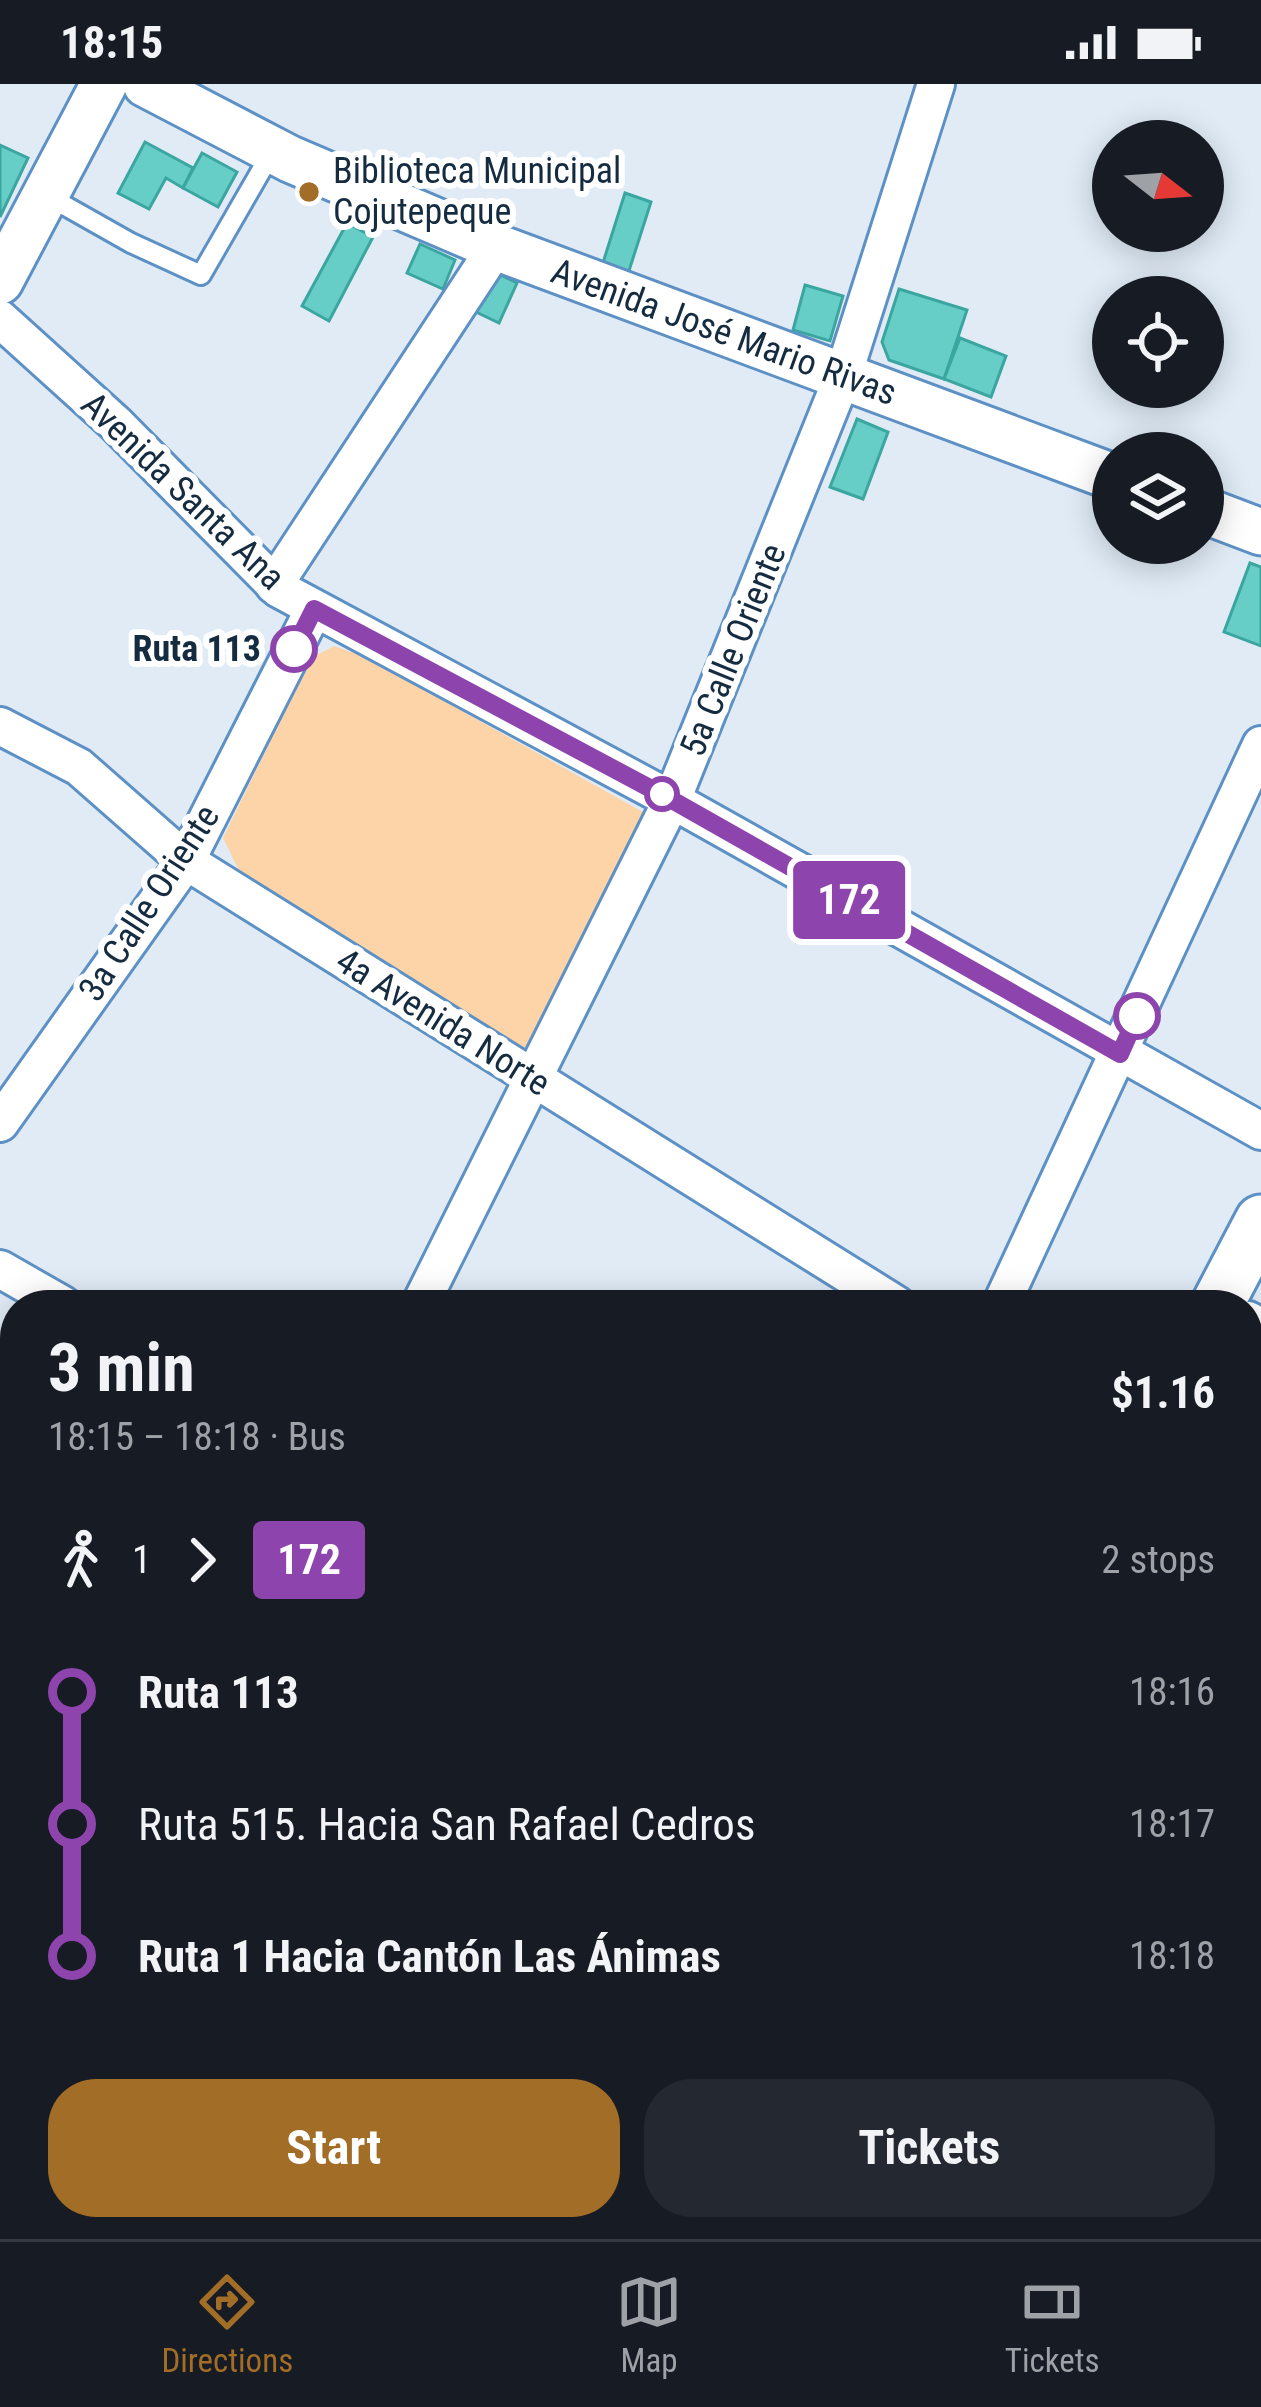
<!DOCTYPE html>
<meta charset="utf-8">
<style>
:root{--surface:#171b24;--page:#242831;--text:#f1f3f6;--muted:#9ea1a6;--line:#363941;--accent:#a26d26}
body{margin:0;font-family:"Roboto Condensed",sans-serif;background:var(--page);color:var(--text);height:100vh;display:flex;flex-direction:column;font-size:45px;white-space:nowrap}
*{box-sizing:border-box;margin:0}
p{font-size:39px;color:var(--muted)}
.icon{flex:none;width:66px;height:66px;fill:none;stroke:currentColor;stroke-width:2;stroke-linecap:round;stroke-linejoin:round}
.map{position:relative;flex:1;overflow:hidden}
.drawer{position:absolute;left:0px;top:1206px;width:1263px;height:951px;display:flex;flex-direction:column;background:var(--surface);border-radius:48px 48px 0 0;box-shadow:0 6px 30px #0003}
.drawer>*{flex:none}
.badge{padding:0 24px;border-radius:9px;font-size:42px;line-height:78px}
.needle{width:78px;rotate:107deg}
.tools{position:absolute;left:1092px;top:36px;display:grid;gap:24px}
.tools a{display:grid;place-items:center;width:132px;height:132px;border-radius:50%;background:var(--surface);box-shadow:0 6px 30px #0003;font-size:60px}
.map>.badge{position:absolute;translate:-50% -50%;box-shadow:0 0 0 6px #fff}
.legs{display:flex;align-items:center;gap:18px;height:132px;padding:0 48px;font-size:39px}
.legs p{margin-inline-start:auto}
.overview{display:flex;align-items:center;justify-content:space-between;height:204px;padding:0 48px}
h1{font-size:66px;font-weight:700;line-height:90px}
.action{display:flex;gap:24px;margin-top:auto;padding:24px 48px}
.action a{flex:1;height:138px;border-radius:48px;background:var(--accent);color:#fff;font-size:48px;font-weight:700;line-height:138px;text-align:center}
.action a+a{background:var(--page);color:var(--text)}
ul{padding:0 48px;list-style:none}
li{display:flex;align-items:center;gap:42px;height:132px;font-size:45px}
li i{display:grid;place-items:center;width:18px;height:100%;margin:0 15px;background:currentColor}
li i::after{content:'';width:30px;height:30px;margin:-15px;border:9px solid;border-radius:50%;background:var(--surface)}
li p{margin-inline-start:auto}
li:first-child i{background:linear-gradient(#0000 50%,currentColor 0)}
li:last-child i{background:linear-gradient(currentColor 50%,#0000 0)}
.status{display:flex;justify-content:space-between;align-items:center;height:84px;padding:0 60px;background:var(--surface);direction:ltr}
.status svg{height:33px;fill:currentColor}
.tab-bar{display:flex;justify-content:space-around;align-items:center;height:168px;border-top:3px solid var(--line);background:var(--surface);font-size:33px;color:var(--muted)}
.tab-bar a{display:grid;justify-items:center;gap:6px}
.tab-bar .selected{color:var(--accent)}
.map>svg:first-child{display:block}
</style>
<div class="status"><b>18:15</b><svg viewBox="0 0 49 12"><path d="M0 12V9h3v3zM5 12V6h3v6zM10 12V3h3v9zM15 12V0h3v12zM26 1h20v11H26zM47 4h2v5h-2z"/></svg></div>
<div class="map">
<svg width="1261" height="2155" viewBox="0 0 1261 2155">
<rect width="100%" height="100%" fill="#e0ebf6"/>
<g fill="#fcd4a8">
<polygon points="334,562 365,573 643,728 523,975 244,797 223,754 311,574"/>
<polygon points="333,2142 1062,2142 1071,2155 304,2155"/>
</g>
<g fill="#67cec7" stroke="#3ba6a0" stroke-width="3">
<polygon points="145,58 193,84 183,104 166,94 149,125 118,109"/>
<polygon points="0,61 28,74 0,133"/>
<polygon points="202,69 237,88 218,123 183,104"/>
<polygon points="625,109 651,118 627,193 601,185"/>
<polygon points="347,139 373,153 329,237 302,222"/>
<polygon points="420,160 455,176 443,205 407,189"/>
<polygon points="490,186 517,199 499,239 472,226"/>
<polygon points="805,201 843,212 830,257 793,246"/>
<polygon points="899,205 967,226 944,295 889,276 882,258"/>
<polygon points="960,254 1006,272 991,313 944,295"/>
<polygon points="857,335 888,348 863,415 830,403"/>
<polygon points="1250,479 1261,483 1261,562 1224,548"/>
</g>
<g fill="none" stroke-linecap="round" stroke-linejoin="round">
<defs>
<polyline id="service" points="46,111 131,159 201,191 273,66"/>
<g id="minor">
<polyline points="0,235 115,339 279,505 672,716 1261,1047"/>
<polyline points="274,501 496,163"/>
<polyline points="0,642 79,683 186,777 897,1221"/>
<polyline points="0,1039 186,777 314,525"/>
<polyline points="0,1185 63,1221"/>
<polyline points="420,1221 672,716 843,292 936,0"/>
<polyline points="1001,1221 1261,661"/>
<polyline points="1248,1236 1261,1243"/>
<polyline points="1248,1430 1261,1437"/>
<polyline points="1248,1648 1261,1654"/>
<polyline points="1248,1936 1261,1942"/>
<polyline points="0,1991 15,1972"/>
</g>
<g id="tertiary">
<polyline points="146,0 290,75 496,163 1113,393"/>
<polyline points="0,197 104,0"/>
<polyline points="1203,426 1261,448"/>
</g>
<g id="secondary">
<polyline points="1217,1221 1261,1137"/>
<polyline points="0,1597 15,1606"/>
<polyline points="144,2155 180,2142"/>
</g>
</defs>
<use href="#service" stroke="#5d91c5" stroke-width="24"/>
<use href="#minor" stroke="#5d91c5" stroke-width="42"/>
<use href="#tertiary" stroke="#5d91c5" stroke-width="51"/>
<use href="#secondary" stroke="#5d91c5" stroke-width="57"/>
<use href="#service" stroke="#fff" stroke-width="18"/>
<use href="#minor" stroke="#fff" stroke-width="36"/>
<use href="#tertiary" stroke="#fff" stroke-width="45"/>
<use href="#secondary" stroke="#fff" stroke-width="51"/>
</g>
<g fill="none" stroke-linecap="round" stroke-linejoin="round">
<defs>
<polyline id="line-1" points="294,565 314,525 672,716 1120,970 1137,932"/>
</defs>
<use href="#line-1" stroke="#fff" stroke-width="27"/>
<use href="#line-1" stroke="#8e44ad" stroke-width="18"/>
</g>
<circle fill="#a26d26" stroke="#fff" stroke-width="4.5" cx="309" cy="108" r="12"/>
<g fill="#fff" stroke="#8e44ad" stroke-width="6">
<circle cx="294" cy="565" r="21"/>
<circle cx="662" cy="710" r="15"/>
<circle cx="1137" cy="932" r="21"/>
</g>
<g text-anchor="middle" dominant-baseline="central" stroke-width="12" stroke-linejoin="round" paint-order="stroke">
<g font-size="36" fill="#152b40" stroke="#fff" text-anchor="start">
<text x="333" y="87">Biblioteca Municipal<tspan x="333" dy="41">Cojutepeque</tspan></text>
</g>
<g font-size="36" fill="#152b40" stroke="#fff">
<text transform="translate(724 248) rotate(20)">Avenida José Mario Rivas</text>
<text transform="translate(183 407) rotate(44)">Avenida Santa Ana</text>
<text transform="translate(733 566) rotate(-68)">5a Calle Oriente</text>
<text transform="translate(149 819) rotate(-57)">3a Calle Oriente</text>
<text transform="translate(443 938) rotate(32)">4a Avenida Norte</text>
</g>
<g font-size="36" font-weight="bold" fill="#152b40" stroke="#fff" text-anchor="end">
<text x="261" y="565">Ruta 113</text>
</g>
</g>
</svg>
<div class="tools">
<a><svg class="needle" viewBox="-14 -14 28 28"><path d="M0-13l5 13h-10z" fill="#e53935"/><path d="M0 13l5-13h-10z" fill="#9ea1a6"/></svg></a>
<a><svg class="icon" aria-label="locate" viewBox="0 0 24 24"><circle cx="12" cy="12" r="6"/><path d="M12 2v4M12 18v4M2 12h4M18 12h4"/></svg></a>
<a><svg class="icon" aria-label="layers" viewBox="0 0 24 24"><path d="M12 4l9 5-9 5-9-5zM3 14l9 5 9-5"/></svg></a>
</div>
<b class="badge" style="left:849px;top:816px;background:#8e44ad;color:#fff">172</b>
<section class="drawer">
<div class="overview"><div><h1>3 min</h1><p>18:15 – 18:18 · Bus</p></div><b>$1.16</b></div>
<div class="legs"><svg class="icon" aria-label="walk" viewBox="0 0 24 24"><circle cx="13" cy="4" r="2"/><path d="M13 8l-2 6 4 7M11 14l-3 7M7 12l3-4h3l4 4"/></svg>1<svg class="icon" aria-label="forward" viewBox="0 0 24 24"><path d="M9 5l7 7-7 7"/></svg><b class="badge" style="background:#8e44ad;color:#fff">172</b><p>2 stops</p></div>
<ul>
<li><i style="color:#8e44ad"></i><b>Ruta 113</b><p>18:16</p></li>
<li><i style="color:#8e44ad"></i><span>Ruta 515. Hacia San Rafael Cedros</span><p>18:17</p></li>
<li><i style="color:#8e44ad"></i><b>Ruta 1 Hacia Cantón Las Ánimas</b><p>18:18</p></li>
</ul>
<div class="action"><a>Start</a><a>Tickets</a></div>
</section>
</div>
<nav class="tab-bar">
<a class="selected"><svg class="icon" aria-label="directions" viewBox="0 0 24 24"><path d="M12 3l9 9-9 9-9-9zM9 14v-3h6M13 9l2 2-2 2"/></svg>Directions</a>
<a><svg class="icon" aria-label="map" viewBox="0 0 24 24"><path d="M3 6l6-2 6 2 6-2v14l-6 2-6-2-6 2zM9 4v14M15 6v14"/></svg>Map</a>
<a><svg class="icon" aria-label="tickets" viewBox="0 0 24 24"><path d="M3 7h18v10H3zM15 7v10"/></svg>Tickets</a>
</nav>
